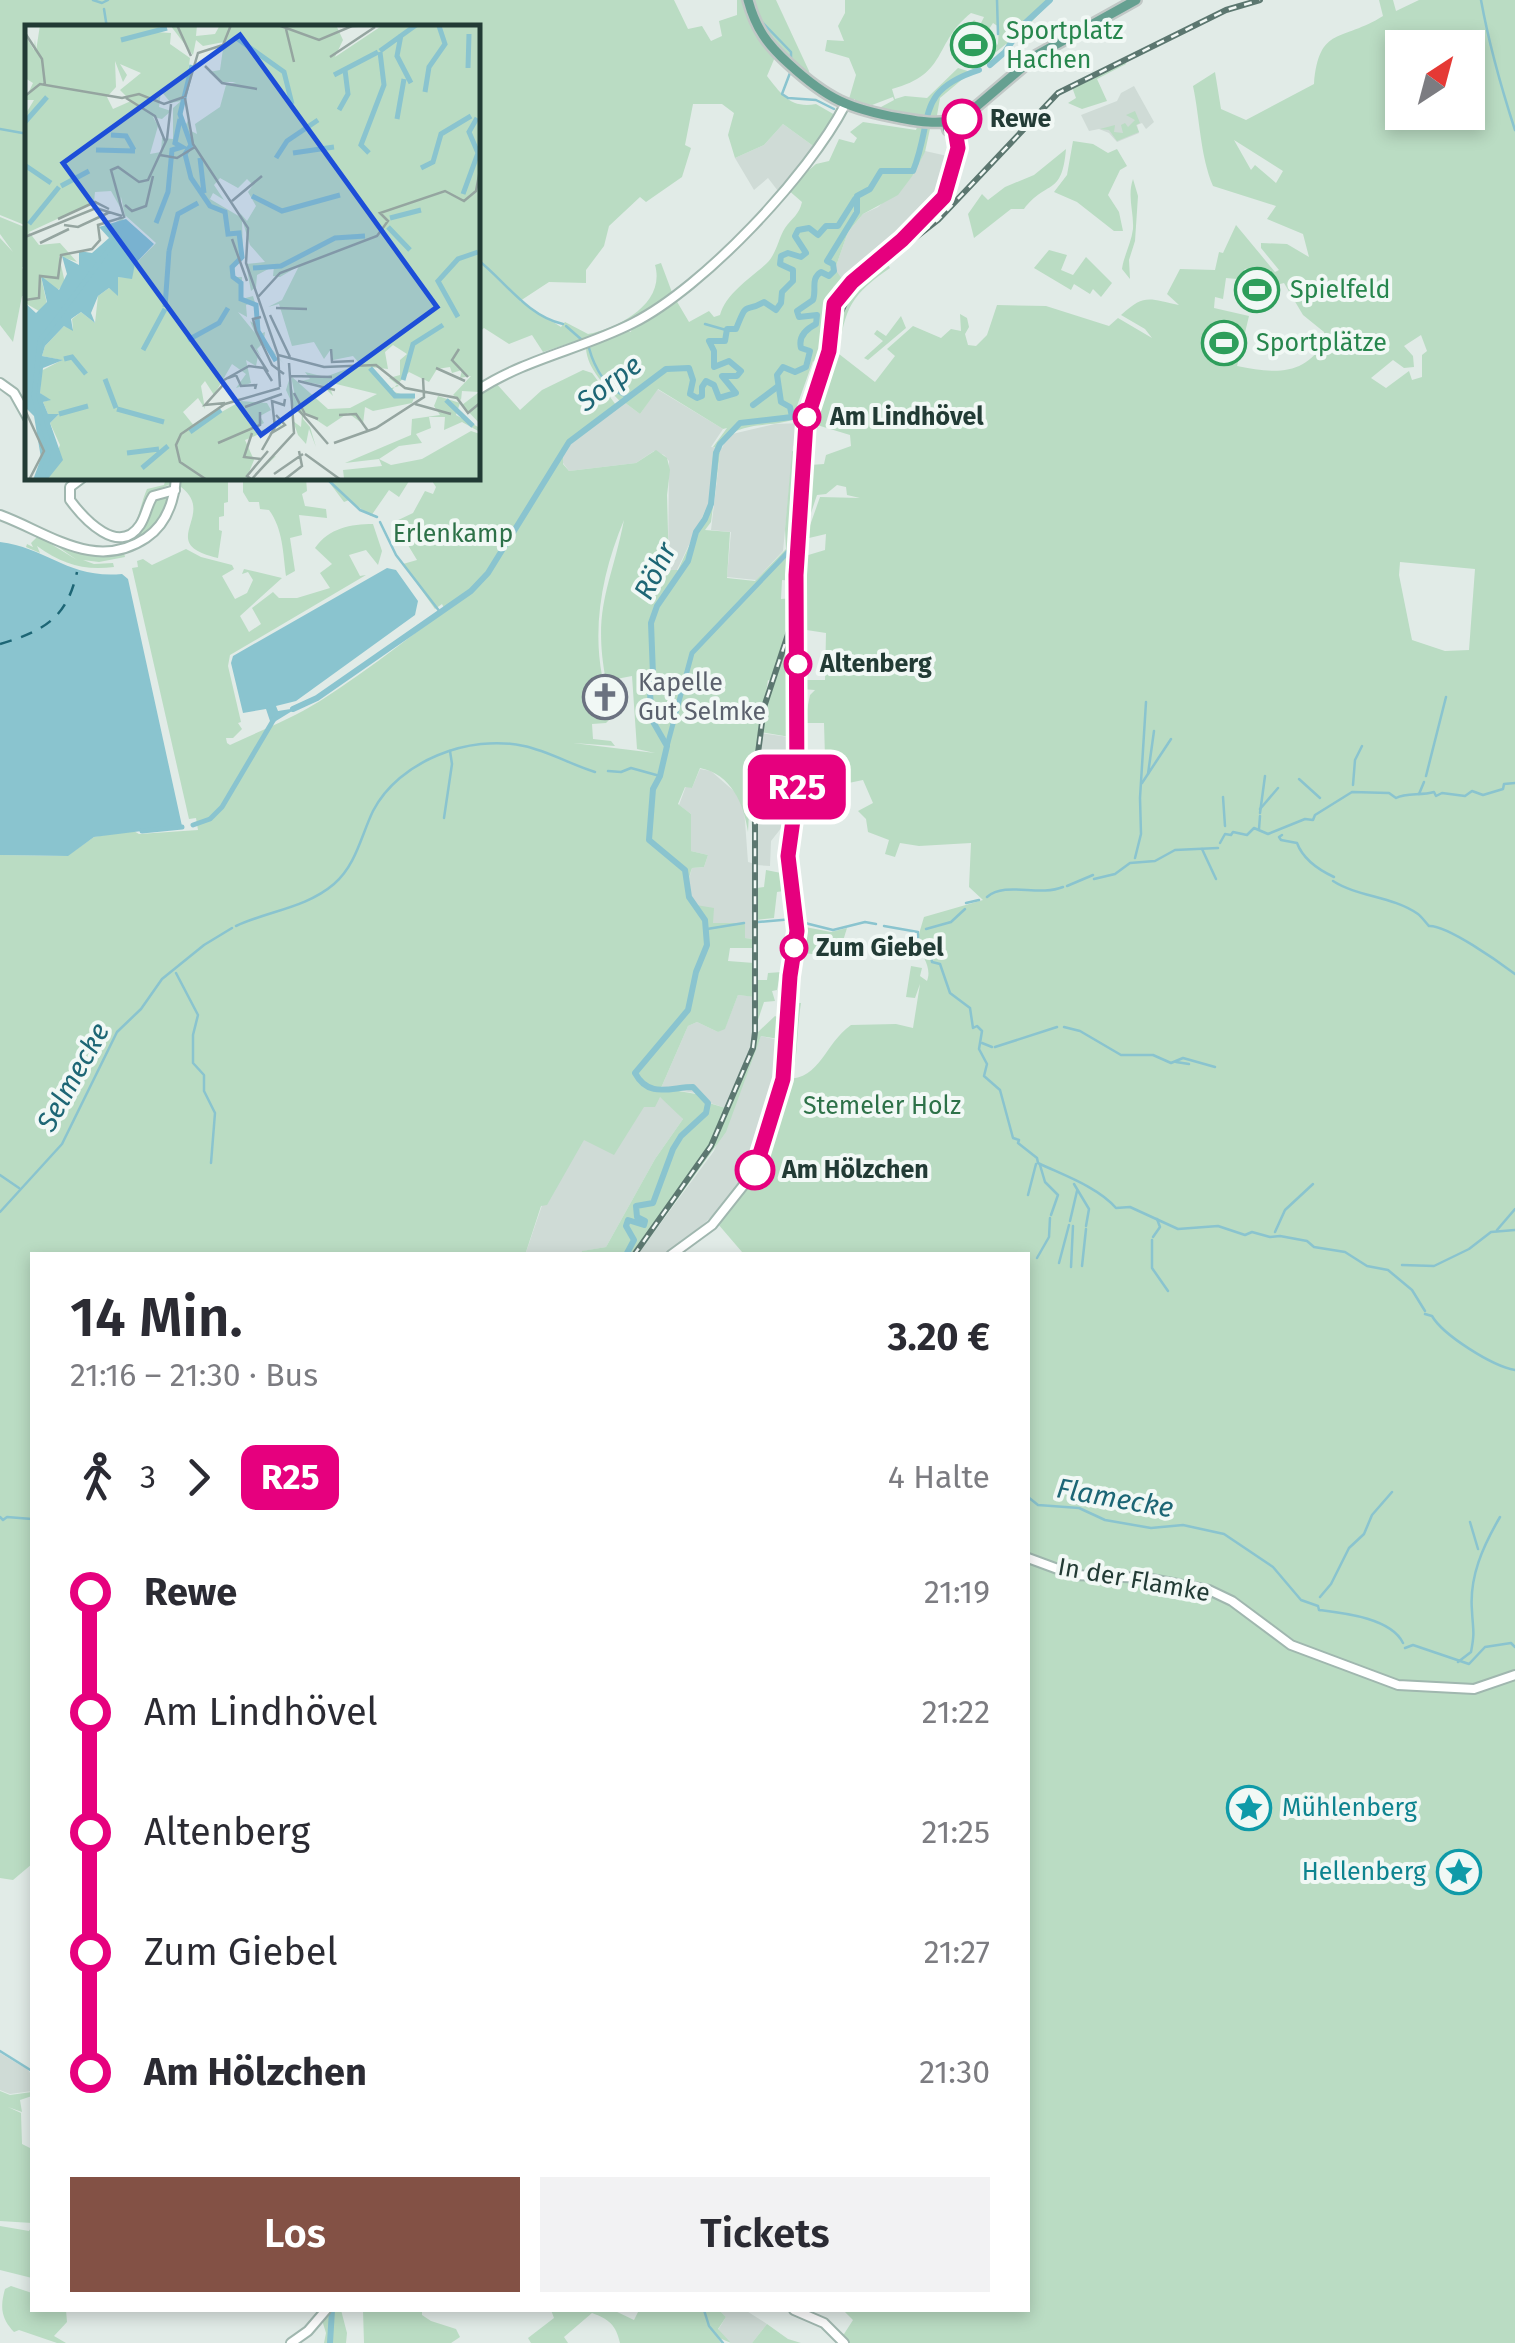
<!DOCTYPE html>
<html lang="de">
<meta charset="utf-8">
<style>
:root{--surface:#fff;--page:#f2f2f3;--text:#2b2b33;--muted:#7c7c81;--accent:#835145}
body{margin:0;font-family:"Fira Sans",sans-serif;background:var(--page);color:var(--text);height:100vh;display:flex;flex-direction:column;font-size:38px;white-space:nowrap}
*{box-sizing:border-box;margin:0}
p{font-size:32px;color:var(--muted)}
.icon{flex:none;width:55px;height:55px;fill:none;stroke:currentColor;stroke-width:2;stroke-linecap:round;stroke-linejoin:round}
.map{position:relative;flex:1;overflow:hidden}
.side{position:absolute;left:30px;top:1252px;width:1000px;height:1060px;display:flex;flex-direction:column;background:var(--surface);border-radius:0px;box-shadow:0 5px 15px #0003}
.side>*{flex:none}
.badge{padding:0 20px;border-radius:15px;font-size:35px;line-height:65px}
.needle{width:65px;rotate:36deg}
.tools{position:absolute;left:1385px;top:30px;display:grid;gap:20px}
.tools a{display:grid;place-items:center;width:100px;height:100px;border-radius:0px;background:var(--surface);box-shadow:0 5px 15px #0003;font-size:50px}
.map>.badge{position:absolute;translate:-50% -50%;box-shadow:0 0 0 5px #fff}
.legs{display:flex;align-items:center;gap:15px;height:110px;padding:0 40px;font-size:32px}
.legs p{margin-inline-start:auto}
.head{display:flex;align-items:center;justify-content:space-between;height:170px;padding:0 40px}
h1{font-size:55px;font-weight:600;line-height:75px}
.cta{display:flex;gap:20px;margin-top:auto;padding:20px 40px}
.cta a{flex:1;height:115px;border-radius:0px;background:var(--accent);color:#fff;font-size:40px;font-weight:600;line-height:115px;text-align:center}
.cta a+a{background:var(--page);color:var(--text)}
ul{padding:0 40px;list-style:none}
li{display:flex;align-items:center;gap:35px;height:120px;font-size:38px}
li i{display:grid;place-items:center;width:15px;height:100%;margin:0 12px;background:currentColor}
li i::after{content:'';width:25px;height:25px;margin:-12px;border:8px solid;border-radius:50%;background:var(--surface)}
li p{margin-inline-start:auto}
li:first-child i{background:linear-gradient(#0000 50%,currentColor 0)}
li:last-child i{background:linear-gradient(currentColor 50%,#0000 0)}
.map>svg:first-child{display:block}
</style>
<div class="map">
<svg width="1515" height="2343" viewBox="0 0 1515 2343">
<rect width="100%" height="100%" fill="#e1ebe7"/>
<g fill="#cfdbd6">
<polygon points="1134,86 1154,122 1146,129 1142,123 1137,125 1139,133 1117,142 1109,133 1099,129 1089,131 1081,115 1117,101 1121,93"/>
<polygon points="783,124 816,148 778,191 768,178 754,190 735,158 764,145"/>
<polygon points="925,151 952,157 948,182 937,204 839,292 833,287 835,269 848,232 863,214 878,207 913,175"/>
<polygon points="657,389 723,429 711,447 722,448 728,435 775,424 803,423 801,441 793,446 783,551 756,580 727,577 731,532 711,530 720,453 713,452 709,503 677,570 668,570 669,461 664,455 654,451 636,463 569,471 563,463 563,450 624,402 640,414"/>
<polygon points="761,733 795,738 794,789 785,790 782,827 771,841 770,866 756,865 753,939 745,938 744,923 713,924 690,896 689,879 692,868 704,867 708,855 691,851 691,814 679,805 686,786 692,788 700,769 711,771 735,792 744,808 748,862 755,864 756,770"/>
<polygon points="738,995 757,997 758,1032 729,1109 710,1103 702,1094 661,1088 688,1026 697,1022 718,1032 725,1028"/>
<polygon points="761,1036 783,1041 775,1073 782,1075 755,1166 729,1201 673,1251 668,1255 637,1255 714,1151"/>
<polygon points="627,1084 665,1099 683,1119 655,1159 606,1247 583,1251 581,1255 525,1255 551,1179"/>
<polygon points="0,2053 27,2069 32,2075 32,2091 10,2094 0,2090"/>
<polygon points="719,2310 745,2310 767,2324 752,2343 731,2343 719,2334 718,2330 726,2317"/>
</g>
<g fill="#badcc3" fill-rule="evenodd">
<path d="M 0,0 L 674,0 L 688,29 L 702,26 L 711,41 L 722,36 L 719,21 L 737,15 L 737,0 L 744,0 L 753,29 L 775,57 L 767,76 C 781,94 791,109 816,104 L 835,115 L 816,148 L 783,124 L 764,145 L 735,158 L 728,135 L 734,113 L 722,104 L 693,104 L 685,145 L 691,148 L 682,177 L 646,202 L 640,197 L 609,226 L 604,246 L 586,270 L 586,283 L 549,282 L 520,301 L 561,327 L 565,322 L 588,334 C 619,328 666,303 655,265 L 661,263 L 673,295 L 615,328 L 543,352 L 532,335 L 509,344 L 484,328 L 478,333 L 478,28 L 28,28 L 27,226 L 0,215 Z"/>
<polygon points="750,0 776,0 809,71 808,81 767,42"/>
<path d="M 845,0 L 1052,0 L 1010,45 L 1006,44 L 974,70 L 951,55 L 974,20 L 995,35 L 980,61 L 997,37 L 989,53 L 998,44 L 999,27 L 993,23 L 989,29 L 981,23 L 984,17 L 971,13 C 933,43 949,74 892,89 L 895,99 L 905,96 L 927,98 L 958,68 L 971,72 L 940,98 L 936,121 L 864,108 L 881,107 L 894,100 L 893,97 L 872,105 L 855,102 L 855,99 L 849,99 L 856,75 L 849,58 L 825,51 L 827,40 L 844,41 L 838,26 L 845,13 Z"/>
<path d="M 1379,0 L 1393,0 L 1396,11 L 1419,0 L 1515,0 L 1515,2343 L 847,2343 L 833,2331 L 844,2334 L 853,2320 L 843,2310 L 1028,2310 L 1028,1559 L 1073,1576 L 1155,1581 L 1206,1590 L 1206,1596 L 1211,1592 C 1248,1611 1295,1662 1335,1662 L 1283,1639 L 1227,1597 L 1209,1589 L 1148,1577 L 1074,1573 L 1028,1556 L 1028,1255 L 740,1255 L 742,1252 L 718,1224 L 760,1168 L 785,1079 C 821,1080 824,1044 851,1025 L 896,1024 L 913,1028 L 920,984 L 915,998 L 906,997 L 911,966 L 922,968 L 920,976 L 927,981 C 932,968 923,956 916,944 L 924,917 L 983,900 L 969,887 L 971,843 L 919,846 L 900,843 L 895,857 L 885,854 L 889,840 L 868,832 L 866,819 L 858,811 L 873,803 L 863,780 L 839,785 L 847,757 L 825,757 L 824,723 L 801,723 L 801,712 L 807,710 L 810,695 L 815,690 L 801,689 L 800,680 L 825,680 L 826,633 L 800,629 L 801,550 L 805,556 L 825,550 L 826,534 L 809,538 L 807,534 L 820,497 L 860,498 L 847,495 L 846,487 L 837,485 L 826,494 L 817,495 L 802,540 L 808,450 L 810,465 L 824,464 L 826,455 L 851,446 L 850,435 L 817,425 L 810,436 L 835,344 L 833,331 L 839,301 L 866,271 L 883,257 L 890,268 C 852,294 844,308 839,354 L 875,382 L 895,356 L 887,349 L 913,326 L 941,338 L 951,329 L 961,331 L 960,314 L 967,318 L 969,327 L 965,334 L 968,345 L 976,346 L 987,335 L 997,305 L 1046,306 L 1109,326 L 1118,318 L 1152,338 L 1145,329 L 1121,315 C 1145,293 1149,299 1179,305 L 1167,294 L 1180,269 L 1215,270 L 1219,252 L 1223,253 L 1236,225 L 1275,272 L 1279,270 L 1261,248 L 1261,243 L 1287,244 L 1309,257 L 1303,234 L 1267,219 L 1276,206 L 1213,186 C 1200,155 1200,119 1193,86 L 1215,72 L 1221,109 L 1246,120 L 1314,84 C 1319,25 1342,42 1383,16 ZM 1402,48 L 1468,48 L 1468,112 L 1402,112 ZM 1234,140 L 1283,171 L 1276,183 L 1255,165 L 1251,170 ZM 1253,268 C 1260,276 1269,276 1276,285 L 1284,283 L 1303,315 L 1324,332 L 1325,340 C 1306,376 1274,374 1237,366 L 1249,316 L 1214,308 L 1215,297 L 1223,299 L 1226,278 L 1237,279 L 1245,269 ZM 1421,335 L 1427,351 L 1422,355 L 1422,377 L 1412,380 L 1409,371 L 1386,388 L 1371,378 L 1393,360 L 1404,368 L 1414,367 L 1413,356 L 1404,346 ZM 1400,562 L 1475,569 L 1469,650 L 1445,651 L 1412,640 L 1399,575 Z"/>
<polygon points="1125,61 1126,64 1097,79 1107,101 1082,109 1068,103 1076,98 1072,87"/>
<polygon points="1135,111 1140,123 1136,125 1139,132 1117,141 1109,130 1100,129 1115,125 1114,132 1123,133 1121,125 1125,123 1128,127 1135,120 1126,115"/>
<path d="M 863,122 L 916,130 L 918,124 L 931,124 L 925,152 L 913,175 L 898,195 L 863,214 L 848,232 L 835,269 L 842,279 L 833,287 L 839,292 L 827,348 L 803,423 L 800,423 L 802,415 L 799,410 L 816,369 L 817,364 L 813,361 L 792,420 C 769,428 731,420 721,448 L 713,447 L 727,428 L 723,429 L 658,389 L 640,414 L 624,402 L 633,393 L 621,402 C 606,387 587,369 586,348 L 626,330 L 631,332 L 632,327 L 676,300 L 689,322 L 709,311 L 714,317 L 720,315 C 726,293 751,278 767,263 C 777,253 778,239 785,228 C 792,218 799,215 802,202 L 787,189 L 816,164 L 829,161 L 839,139 L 854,143 L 857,138 L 850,132 Z"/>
<polygon points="1073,141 1093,144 1108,153 1117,149 1127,166 1120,170 1108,195 1119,212 1123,231 1114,231 1077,202 1054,192 1067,175"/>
<path d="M 1066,149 C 1062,197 1047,179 1024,209 L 1011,209 L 974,238 L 968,214 L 982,194 L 988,200 L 1005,187 L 1034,175 Z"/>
<path d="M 1133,179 L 1138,196 L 1135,241 L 1129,260 L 1130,279 L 1122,269 C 1124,255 1131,244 1133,229 C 1134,212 1127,196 1133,179 Z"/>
<polygon points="0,217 27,228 27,268 22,267 27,279 27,295 22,296 13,342 0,325 0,238 13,252 0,234"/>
<polygon points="1049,250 1067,255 1061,270 1073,275 1086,257 1112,283 1101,297 1093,289 1090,294 1074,284 1071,290 1034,268"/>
<polygon points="901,316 906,328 868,360 864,358 883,341 874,334 877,330 886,336"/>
<path d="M 583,370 L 592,373 L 616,405 L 563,449 L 563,464 L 569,471 L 636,463 L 656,450 L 667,458 L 670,470 L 667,495 L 669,570 L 678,570 L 709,503 L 713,451 L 720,453 L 711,522 L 705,530 L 730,532 L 727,578 L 755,581 L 786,549 L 785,529 L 792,451 L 801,453 L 795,581 L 782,580 L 781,599 L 795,598 L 796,681 L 787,682 L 787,711 L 796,713 L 796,738 L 761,732 L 772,681 L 768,680 L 754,770 L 754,864 L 750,793 L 748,832 C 744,804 731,774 700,768 L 692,788 L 685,787 L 678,804 L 691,814 L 691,851 L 708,855 L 704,867 L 692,868 C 687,881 688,893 696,905 L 714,908 L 713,923 L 745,923 L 745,938 L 753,939 L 753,948 L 730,948 L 728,961 L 754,963 L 755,997 L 738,995 L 725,1029 L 718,1032 L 697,1022 L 688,1026 L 661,1088 L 702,1095 L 709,1103 L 729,1109 L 758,1032 L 775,1016 L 779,1018 L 779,1039 L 761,1036 L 726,1132 L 637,1255 L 581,1255 L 582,1251 L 606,1247 L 655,1159 L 683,1119 L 660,1097 L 655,1107 L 644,1107 L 614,1155 L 584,1140 L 547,1205 L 541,1206 L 525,1255 L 32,1255 L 32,1864 L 13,1880 L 0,1878 L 0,855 L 67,856 L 94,837 L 132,830 L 139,834 L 198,830 L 196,818 L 189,819 L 132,568 L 138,567 L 137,561 L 143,559 L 152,565 L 186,549 L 201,557 L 232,565 L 234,569 L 222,576 L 235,599 L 247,593 L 253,580 L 248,572 L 242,574 L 244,569 L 282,578 L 240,616 L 249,632 L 261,624 L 252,608 L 273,592 L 279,598 L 297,598 L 330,588 L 320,573 L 332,564 L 315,548 C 329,528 351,524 373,524 L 382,551 L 378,565 L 366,550 L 349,555 L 360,576 L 366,575 L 230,655 L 228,666 L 241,722 L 238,723 L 242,729 L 233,738 L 226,738 L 227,743 L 230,745 C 262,730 291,719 320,701 C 372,668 421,628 471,591 L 493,564 L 470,590 L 444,608 L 442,604 L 435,609 L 403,564 L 417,560 L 394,522 L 413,513 L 425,491 L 433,494 L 436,487 L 430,478 L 478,478 L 478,394 L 495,382 L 520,410 L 542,390 ZM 624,520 C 611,586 592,608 606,681 L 632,676 L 637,749 L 655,753 L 573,743 L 615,746 L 611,741 L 593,739 L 592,724 L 606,723 L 614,715 C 587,652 598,582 624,520 Z"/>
<path d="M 166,478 L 175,478 L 173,483 L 154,491 L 155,496 L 173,495 L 158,524 L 129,543 L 129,533 C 138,525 141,502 147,489 L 164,485 Z"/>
<path d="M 179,478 L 241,478 L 241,481 L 228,482 L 228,502 L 224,503 L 224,516 L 219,517 L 219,530 L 222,531 L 218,558 C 154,544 218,515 181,487 Z"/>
<path d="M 243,478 L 306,478 L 307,491 L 302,494 L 305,506 L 326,509 L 327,518 L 299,515 L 302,535 L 290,538 L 295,571 L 286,576 C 283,553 283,529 269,510 L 260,509 L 259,502 L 249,502 L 243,492 Z"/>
<polygon points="326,478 340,482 348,478 411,478 399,497 389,490 371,516 349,500 344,502"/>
<path d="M 38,533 C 66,548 92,561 124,553 L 125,557 L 99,562 L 83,560 L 94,564 L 113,563 L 114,567 C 84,571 62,564 37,546 L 40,553 L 26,547 L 27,544 L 33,547 L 31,543 L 38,536 L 77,560 Z"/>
<polygon points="766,870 786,874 790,890 777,892 774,918 756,920 757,888 764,887"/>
<polygon points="800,926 831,932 847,928 838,957 795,952"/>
<polygon points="782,972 783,980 779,980 777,990 772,991 775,1001 764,1002 758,1020 757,980 767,980 768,973"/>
<path d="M 793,1003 L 801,1003 C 797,1028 798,1051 793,1075 L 789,1077 L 786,1074 Z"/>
<polygon points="0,2091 10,2095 32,2092 32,2096 20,2100 22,2112 8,2107 21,2113 22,2144 32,2149 32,2223 0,2221"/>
<polygon points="0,2226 29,2231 32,2226 32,2278 0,2270"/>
<path d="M 11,2286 L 32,2293 L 32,2310 L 66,2310 L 67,2322 L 54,2336 L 66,2343 L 57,2343 L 19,2330 L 14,2332 C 1,2318 0,2307 5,2289 Z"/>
<polygon points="329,2310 341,2310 347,2333 346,2343 324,2343 326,2333 322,2320"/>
<polygon points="363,2310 422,2310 422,2315 431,2321 456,2329 460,2337 451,2343 364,2343"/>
<path d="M 551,2310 L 613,2310 L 634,2320 L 639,2310 L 719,2310 L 726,2317 L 718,2329 L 731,2343 L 717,2337 L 721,2343 L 620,2343 C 616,2325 609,2319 592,2313 L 564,2337 L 568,2343 L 531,2343 L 528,2338 L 554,2318 Z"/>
<polygon points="767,2324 788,2339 801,2343 752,2343"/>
</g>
<g fill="#8ac4cf">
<path d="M 0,542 C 48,548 68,579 122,574 L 128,579 L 182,826 L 94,837 L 68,856 L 0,855 Z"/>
<polygon points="387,568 396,570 418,601 415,615 296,701 276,706 278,711 297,708 271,724 266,709 243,713 231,663 233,656"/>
</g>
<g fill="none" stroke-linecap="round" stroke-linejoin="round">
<g stroke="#8ac4cf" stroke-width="2.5">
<polyline points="93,0 102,3 108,0"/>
<polyline points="997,0 998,34"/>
<path d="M 1481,0 C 1489,44 1501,87 1515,130"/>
<polyline points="104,9 107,28"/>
<polyline points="760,20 791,52 791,60"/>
<polyline points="790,73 782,94 788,98 816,100 834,109"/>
<polyline points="0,129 28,134"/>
<path d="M 478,260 C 505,281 527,316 563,324"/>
<polyline points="705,324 726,330"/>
<polyline points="566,326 582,340"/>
<path d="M 589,348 C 594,367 608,393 629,397"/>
<polyline points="326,478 360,510 377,517"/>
<polyline points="380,522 396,555 440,612"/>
<polyline points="608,771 621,772 631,768 660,776"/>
<polyline points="1148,774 1154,731"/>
<polyline points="1426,776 1446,697"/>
<polyline points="1299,779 1320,798"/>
<polyline points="1142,783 1171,739"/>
<polyline points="1353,785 1355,760 1362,746"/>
<polyline points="1419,794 1424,782"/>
<polyline points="1223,797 1225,826"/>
<polyline points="1260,809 1278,788"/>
<polyline points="1260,813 1265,776"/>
<polyline points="444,818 452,764 450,751"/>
<polyline points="1259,829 1260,816"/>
<path d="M 1282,835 L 1279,837 L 1281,840 L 1297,843 C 1303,859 1319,870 1334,877"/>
<path d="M 1220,843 L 1225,834 L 1231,835 L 1233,832 L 1247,835 L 1254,828 L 1268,834 L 1305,819 L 1313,820 L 1315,815 L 1352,792 L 1389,793 L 1396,798 C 1406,792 1421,796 1434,792 L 1436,796 L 1442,793 L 1465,796 L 1472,791 L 1483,795 L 1503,789 L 1504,784 L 1515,783"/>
<polyline points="1202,849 1216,879"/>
<polyline points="1135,858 1141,834 1140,798 1146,702"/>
<polyline points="1094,879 1115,874 1130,863 1155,861 1175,850 1218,848"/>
<path d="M 1333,881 C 1358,897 1392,896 1418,914 C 1422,917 1425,922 1429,926 C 1447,925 1499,962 1515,974"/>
<polyline points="1067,886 1093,875"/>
<path d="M 987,897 C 1006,881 1038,897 1063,887"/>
<polyline points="966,903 979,900"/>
<polyline points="758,922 793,919"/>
<polyline points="801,922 833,930 865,922 876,924"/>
<path d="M 236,926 C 268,911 306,908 334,884 C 356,865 361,836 373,811 C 399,761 469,734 524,746 C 548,751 572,765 595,772"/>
<polyline points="884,926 918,932"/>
<polyline points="707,929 744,923"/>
<polyline points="926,929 951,922 965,909"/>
<polyline points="918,934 918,942 927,955"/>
<path d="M 931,956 L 932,962 L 940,964 L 950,993 L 970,1008 L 973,1028 L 977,1026 L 982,1031 L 979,1049 L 987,1064 L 984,1076 L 1000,1090 L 1013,1138 L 1019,1140 L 1018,1143 L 1037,1158 L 1038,1163 C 1063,1175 1098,1187 1116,1208 L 1130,1207 L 1178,1229 L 1218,1226 L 1245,1235 L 1252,1232 L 1270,1237 L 1280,1236 L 1307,1241 L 1314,1247 L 1345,1252 L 1367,1266 L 1388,1270 L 1412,1290 L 1425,1311"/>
<polyline points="176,973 198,1015 193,1035 193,1063 204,1075 204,1091 215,1113 211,1163"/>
<polyline points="1064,1027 1080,1031 1121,1055 1153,1055 1171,1063 1183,1058 1215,1067"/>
<polyline points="982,1043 992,1047"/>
<polyline points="995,1047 1057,1027"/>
<polyline points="1176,1062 1189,1064"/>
<polyline points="1040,1165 1045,1182 1058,1195 1051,1215"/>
<polyline points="0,1175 19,1188"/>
<polyline points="1074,1184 1089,1209 1086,1226"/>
<polyline points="1028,1195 1036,1164"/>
<polyline points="0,1212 62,1144 117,1032 141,1009 162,979 204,945 232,928"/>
<polyline points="1070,1221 1077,1191"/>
<polyline points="1497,1230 1515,1209"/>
<polyline points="1275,1232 1285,1210 1313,1184"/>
<polyline points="1153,1237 1160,1227 1157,1219"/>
<polyline points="1152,1240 1152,1268 1168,1291"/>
<polyline points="1037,1258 1049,1237 1050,1218"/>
<polyline points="1059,1263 1069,1225"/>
<polyline points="1402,1265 1434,1266 1469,1249 1491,1232 1515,1230"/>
<polyline points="1082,1266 1086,1229"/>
<polyline points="1071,1267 1073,1226"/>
<path d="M 1425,1314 L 1432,1316 C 1443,1335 1492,1366 1515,1370"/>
<path d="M 1028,1497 L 1038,1505 L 1079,1508 L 1105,1520 L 1151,1528 L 1183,1525 L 1224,1534 L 1273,1567 L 1301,1600 L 1318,1606 L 1319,1610 C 1343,1613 1391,1618 1403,1643"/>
<polyline points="0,1517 3,1520 7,1517 32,1519"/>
<polyline points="1470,1522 1478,1549"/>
<polyline points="1320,1597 1331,1584 1349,1548 1364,1534 1372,1515 1392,1492"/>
<polyline points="1405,1648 1413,1645 1469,1664 1485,1647 1511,1643 1515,1647"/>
<path d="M 1458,1662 L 1471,1652 C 1475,1631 1473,1631 1472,1611 C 1469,1577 1483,1546 1500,1517"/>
<polyline points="0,2051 32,2071"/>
<polyline points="704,2310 709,2326 723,2343"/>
</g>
<g stroke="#8ac4cf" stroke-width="5">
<polyline points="667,746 692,653 790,550 799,459"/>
<polyline points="193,825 210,819 222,807 274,719"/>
<polyline points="142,831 182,827"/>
</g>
<g stroke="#8ac4cf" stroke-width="6">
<polyline points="990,65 1005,52 1023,25 1050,0"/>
<polyline points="753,405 777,387"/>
<path d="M 293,709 L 317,698 L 471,591 L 488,573 L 569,442 L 666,369 L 689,368 L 693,380 L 690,394 L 697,398 L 702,396 L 702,387 L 706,381 L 714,385 L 719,398 L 736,393 L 722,376 L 737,376 L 741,371 L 729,361 L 714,367 L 714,351 L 709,341 L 725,341 L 727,329 L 736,329 C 748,299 743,314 764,302 L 776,310 L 781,303 L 782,292 L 793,281 L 793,270 L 780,264 L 781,256 L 788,253 L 801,257 L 806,253 L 795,236 L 798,230 L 809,228 L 818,235 L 826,226 L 838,226 L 855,199"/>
<path d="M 626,1255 L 634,1240 L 626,1226 L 628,1220 L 644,1225 L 645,1221 L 637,1217 L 636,1206 L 653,1203 L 673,1149 L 681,1136 L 706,1113 L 708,1103 L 693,1087 C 671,1087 649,1099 635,1073 L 688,1010 L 696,972 L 707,945 L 705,920 L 689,897 L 685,870 L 649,840 L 653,789 L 660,776 L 667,746 L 652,720 L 650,693 L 653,675 L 651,623 L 657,606 L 688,561 L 696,532 L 705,519 L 711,504 L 716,453 L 720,444 L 740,423 L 792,417 L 790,407 L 781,402 L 777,375 L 783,367 L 795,372 L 806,367 L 810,351 L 801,348 C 798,336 806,329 816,324 L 817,315 L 799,317 L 797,311 L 813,300 C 817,289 810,279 821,272 L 829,276 L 834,271 L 833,264 L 827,261 L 857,212 L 857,196 L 870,189 L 881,171 L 913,171 C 934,119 914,91 979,70"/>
<polyline points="330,2343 332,2310"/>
</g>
<path stroke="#1d6675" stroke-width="2.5" stroke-dasharray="12 10" stroke-linecap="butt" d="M 0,644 C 44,631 67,618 77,572"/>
<defs>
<g id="secondary">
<polyline points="0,383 14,393 28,418"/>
<path d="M 478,390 C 525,359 582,349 633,323 C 704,287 808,176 845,105"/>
<path d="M 82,478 L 70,487 L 70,500 C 84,519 119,557 140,525 C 146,516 147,505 153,496 L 175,490"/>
<path d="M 0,515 C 49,533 95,572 146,538 C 167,524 174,502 176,478"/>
<path d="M 671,1255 L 712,1225 L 754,1172 L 783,1079 L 790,976 L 797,931 L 788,856 L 797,791 L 796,575 L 805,433 L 829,351 L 833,306 L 848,285 L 942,200 C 953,180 961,152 955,130"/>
<polyline points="1028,1558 1074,1575 1146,1578 1209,1590 1232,1601 1291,1645 1398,1685 1474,1689 1515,1675"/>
<polyline points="794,2310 824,2323 844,2343"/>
<polyline points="291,2343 308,2331 326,2310"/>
</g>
<g id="primary">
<path d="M 748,0 C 756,29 767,44 789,64 C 827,99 849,109 900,118 C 917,121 937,125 953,120 L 956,129 L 948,130 L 946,122"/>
<polyline points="957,123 1037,55 1136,0"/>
</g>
</defs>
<use href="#secondary" stroke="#a0b7af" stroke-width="12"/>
<use href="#primary" stroke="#c1c8c6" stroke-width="14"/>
<use href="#secondary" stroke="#fff" stroke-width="8"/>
<use href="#primary" stroke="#66a091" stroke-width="9"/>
<defs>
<polyline id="rail" points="634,1255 711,1146 753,1048 755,1032 755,776 764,707 801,595 801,526 810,421 841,312 849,294 870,273 938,220 1058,93 1226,10 1260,0"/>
</defs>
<use href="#rail" stroke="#5c7770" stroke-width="6"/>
<use href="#rail" stroke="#f1f8f5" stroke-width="2.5" stroke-dasharray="8" stroke-linecap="butt"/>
</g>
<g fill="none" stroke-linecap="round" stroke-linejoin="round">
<defs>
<polyline id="line-1" points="755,1170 783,1079 790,976 797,931 788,856 797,791 796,575 806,422 829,351 834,304 852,282 902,240 944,197 958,148 955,130 962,119"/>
</defs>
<use href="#line-1" stroke="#fff" stroke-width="22"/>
<use href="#line-1" stroke="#e6007e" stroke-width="15"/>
</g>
<defs>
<symbol id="stadium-ring" viewBox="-11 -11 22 22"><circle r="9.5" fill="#f1f8f5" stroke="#2e9e5b" stroke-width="1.5"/><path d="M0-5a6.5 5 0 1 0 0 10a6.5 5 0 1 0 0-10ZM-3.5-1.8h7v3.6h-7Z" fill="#2e9e5b"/></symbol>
<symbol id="church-ring" viewBox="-11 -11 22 22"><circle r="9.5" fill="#f1f8f5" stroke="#6b7280" stroke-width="1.5"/><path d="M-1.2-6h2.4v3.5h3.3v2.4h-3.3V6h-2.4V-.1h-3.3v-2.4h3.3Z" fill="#6b7280"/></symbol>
<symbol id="sight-ring" viewBox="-11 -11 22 22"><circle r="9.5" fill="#f1f8f5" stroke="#0f9aa8" stroke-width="1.5"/><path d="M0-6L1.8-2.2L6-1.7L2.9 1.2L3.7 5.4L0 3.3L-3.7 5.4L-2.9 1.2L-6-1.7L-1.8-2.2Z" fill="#0f9aa8"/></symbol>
</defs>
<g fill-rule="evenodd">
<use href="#stadium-ring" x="948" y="20" width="50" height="50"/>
<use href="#stadium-ring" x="1232" y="265" width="50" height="50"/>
<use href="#stadium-ring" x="1199" y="318" width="50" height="50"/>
<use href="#church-ring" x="580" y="672" width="50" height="50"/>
<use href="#sight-ring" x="1224" y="1783" width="50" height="50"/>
<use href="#sight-ring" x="1434" y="1847" width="50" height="50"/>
</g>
<g fill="#fff" stroke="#e6007e" stroke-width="5">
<circle cx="962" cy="119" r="18"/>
<circle cx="807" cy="417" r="12"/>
<circle cx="798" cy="664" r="12"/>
<circle cx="794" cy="948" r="12"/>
<circle cx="755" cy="1170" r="18"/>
</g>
<g text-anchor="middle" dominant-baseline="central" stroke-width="8" stroke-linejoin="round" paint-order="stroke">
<g font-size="25" fill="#27864d" stroke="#f1f8f5" text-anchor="start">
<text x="1006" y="31">Sportplatz<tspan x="1006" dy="29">Hachen</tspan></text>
<text x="1290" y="290">Spielfeld</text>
<text x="1256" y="343">Sportplätze</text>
</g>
<g font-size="25" font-weight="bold" fill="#223b35" stroke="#f1f8f5" text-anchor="start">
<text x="990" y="119">Rewe</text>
<text x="830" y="417">Am Lindhövel</text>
<text x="820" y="664">Altenberg</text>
<text x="816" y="948">Zum Giebel</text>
<text x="782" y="1170">Am Hölzchen</text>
</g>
<g font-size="25" fill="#2d7148" stroke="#f1f8f5">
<text x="453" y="534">Erlenkamp</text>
<text x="882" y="1106">Stemeler Holz</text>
</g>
<g font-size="25" fill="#5b616d" stroke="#f1f8f5" text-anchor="start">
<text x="638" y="683">Kapelle<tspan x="638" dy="29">Gut Selmke</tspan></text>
</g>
<g font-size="25" fill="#223b35" stroke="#f1f8f5">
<text transform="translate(1134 1580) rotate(10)">In der Flamke</text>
</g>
<g font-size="25" fill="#0d838f" stroke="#f1f8f5" text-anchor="start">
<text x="1282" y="1808">Mühlenberg</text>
<text x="1426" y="1872" text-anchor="end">Hellenberg</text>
</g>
<g font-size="28" font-style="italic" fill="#1d6675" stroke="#f1f8f5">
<text transform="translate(609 383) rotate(-37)">Sorpe</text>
<text transform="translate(655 571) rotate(-63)">Röhr</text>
<text transform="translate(73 1077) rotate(-61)">Selmecke</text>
<text transform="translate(1115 1498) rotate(10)">Flamecke</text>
</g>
</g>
<g transform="translate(25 25)">
<rect width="455" height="455" fill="#e1ebe7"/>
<path d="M 15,0 L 136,0 L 131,7 L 146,8 L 145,19 L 165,33 L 157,93 L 160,101 L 164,94 L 164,105 L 172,109 L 170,99 L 195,82 L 201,60 L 211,57 L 195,57 L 184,47 L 195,45 L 199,17 L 178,21 L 171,15 L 168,30 L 145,0 L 172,0 L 171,11 L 190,9 L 195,0 L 311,0 L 318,15 L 310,32 L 358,0 L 455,0 L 455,399 L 437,380 L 454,367 L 437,366 L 436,375 L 428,370 L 446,351 L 435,353 L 437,345 L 427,348 L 425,342 L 412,344 L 404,357 L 384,347 L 366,366 L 389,373 L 387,378 L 348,386 L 340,382 L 338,399 L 323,388 L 302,402 L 278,386 L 278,394 L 285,402 L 291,422 L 284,404 L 281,419 L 273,410 L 268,396 L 276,402 L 277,390 L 270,385 L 261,365 L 264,355 L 271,376 L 266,351 L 303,384 L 325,383 L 352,369 L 303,357 L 308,371 L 297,360 L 276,356 L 285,354 L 280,347 L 300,352 L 335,339 L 328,331 L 308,335 L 306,324 L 299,334 L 289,317 L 267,321 L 254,279 L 243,282 L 257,275 L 274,241 L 255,252 L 248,251 L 249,241 L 232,250 L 231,262 L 226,266 L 221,239 L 240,237 L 225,220 L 215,188 L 222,196 L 231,181 L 223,167 L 228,160 L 222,154 L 213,163 L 195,153 L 189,160 L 199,175 L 188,168 L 185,174 L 217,193 L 218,235 L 210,240 L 209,252 L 217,252 L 217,274 L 228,271 L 234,291 L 228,277 L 221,280 L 222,292 L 213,287 L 230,308 L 225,296 L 232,301 L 235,293 L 235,309 L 240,307 L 239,315 L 259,339 L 239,317 L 232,324 L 236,332 L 227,320 L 233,331 L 231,341 L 221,335 L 226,358 L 211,363 L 221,349 L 207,339 L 189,370 L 180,356 L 176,361 L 180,384 L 173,373 L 158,387 L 170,402 L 216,376 L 242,378 L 246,385 L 235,391 L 239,398 L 229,403 L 230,407 L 254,400 L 246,393 L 257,400 L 220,415 L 229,435 L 222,452 L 227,454 L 247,432 L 251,431 L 226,455 L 22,455 L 35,420 L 25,398 L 33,390 L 23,389 L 18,377 L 24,375 L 15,368 L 16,346 L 37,335 L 17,331 L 20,321 L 39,301 L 48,304 L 47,294 L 56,287 L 70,298 L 73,271 L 84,263 L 93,270 L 93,252 L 106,253 L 110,239 L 131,218 L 101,191 L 96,197 L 88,199 L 100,191 L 96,172 L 95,182 L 86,166 L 70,167 L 69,177 L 4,207 L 14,220 L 35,218 L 52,237 L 34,231 L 40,258 L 32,266 L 16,252 L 22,279 L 14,286 L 0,278 L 0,90 L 9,75 L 0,75 L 8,58 L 0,53 L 0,10 L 9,25 L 10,14 L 11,26 ZM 90,36 L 98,57 L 102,50 L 95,39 L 116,48 L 95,65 L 106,76 L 88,84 L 82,72 L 91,62 ZM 136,66 L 146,78 L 156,76 L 148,83 L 148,114 L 137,113 L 136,127 L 125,129 L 133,101 L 128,92 L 137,94 L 146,86 L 134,82 ZM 368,320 L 382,329 L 375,335 L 375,350 L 364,353 L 374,361 L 363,364 L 345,342 L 363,344 L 360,327 ZM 413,371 L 435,378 L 431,390 L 455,403 L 455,407 L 437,397 L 419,405 L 420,392 L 404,392 L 406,403 L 391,409 L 397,418 L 374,421 L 354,434 L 366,440 L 397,434 L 446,406 L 455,409 L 455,455 L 319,453 L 318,445 L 357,441 L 354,434 L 320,438 L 386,410 L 387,394 L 415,390 L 409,381 Z" fill="#badcc3" fill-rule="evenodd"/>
<path d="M 101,194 L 129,219 L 110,239 L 107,254 L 93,252 L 93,271 L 84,263 L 73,271 L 66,288 L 70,298 L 56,287 L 46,294 L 48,306 L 39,301 L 20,321 L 17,331 L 38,335 L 18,343 L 15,368 L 26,375 L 18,377 L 23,389 L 34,389 L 25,398 L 38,435 L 22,455 L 8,455 L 16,433 L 9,391 L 0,382 L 0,278 L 11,288 L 22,277 L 16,251 L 34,265 L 42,249 L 37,231 L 54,240 L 54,226 L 67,228 L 84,213 L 74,202 Z" fill="#8ac4cf"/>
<path fill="none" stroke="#8ac4cf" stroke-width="5" d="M 376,10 L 372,31 L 386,58M 210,12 L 259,47 L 267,79M 96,15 L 142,3M 355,26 L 391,0M 167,40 L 155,89 L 166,120 L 160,129 L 166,153 L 185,181 L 200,187 L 203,209 L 214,208 L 217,232 L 207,242 L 208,252 L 216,258 L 216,274 L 231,280 L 233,306 L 251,336M 443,43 L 444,9M 309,50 L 353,27M 400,67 L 404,42 L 420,19 L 414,1M 314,85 L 323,69 L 320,45M 372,94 L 379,54M 0,97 L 22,72M 86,110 L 101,111 L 109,125M 71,125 L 110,126M 268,128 L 309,122M 344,128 L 336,120 L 359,60 L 355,27M 175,133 L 179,168M 251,133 L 262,116 L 293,95M 1,141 L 26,158M 396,143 L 408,137 L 416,109 L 446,91M 36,161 L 64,146M 438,169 L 453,128 L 444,107 L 452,93M 227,171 L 257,186 L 315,170M 365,193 L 396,185M 131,198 L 143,167 L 147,125 L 157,122 L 150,118 L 155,94M 4,199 L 34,162M 363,202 L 385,225M 144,226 L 153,189 L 173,178M 228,243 L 256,241 L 310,213 L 340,211M 140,282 L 144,226M 433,292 L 413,256 L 433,234 L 453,227M 163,315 L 194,298 L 203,283M 118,325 L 140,284M 39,334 L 47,332 L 61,349M 345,343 L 370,371 L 390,371M 80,354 L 91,383M 378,355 L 388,319 L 418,300M 421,375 L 448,401M 92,384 L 139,397M 34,389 L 63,381M 165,407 L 196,385M 102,428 L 134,424M 117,443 L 143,421M 17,455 L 25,423 L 9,372 L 15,316 L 94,211 L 96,198"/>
<path fill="none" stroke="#95a5a0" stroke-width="2.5" d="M 152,0 L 166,31M 253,0 L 294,15 L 327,1 L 354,0M 261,4 L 269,37M 0,8 L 17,34 L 20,60M 305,32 L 350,2M 180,41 L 197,58 L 232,64M 0,71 L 15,59 L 97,73 L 114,69 L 139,79 L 159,72M 160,72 L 173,28 L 198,20 L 206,0M 101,73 L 130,91 L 140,116M 160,73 L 168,119 L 223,203 L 221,238 L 253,330 L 299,342 L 351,340 L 380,363 L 432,373 L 443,388 L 455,378M 135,130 L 152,133 L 170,122M 207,176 L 237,151M 100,180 L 107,186 L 121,181 L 128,151M 33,194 L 70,177 L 84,184M 39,200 L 53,202 L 83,188M 0,212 L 71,183 L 97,191M 207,214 L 222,256M 15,218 L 44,204M 233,272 L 255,248 L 352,211 L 363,196 L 355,188 L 420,166 L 439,176 L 451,166 L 455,145M 0,275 L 14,273 L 15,251 L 33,253 L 36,230 L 67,224 L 75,215 L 73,200 L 99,192 L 86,145 L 93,142 L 114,157 L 123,155 L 142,114 L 146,79M 251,283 L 282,284M 245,290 L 265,332M 236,292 L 228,294 L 231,306 L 247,340 L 259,349M 226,320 L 243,347M 306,324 L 307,337 L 329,336M 434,324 L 427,335 L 443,352M 253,329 L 255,362M 411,343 L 440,356M 266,351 L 307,352M 203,353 L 211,350 L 216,361 L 231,360 L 230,364M 199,355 L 224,341 L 239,343 L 247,356M 273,356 L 310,365M 198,360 L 180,380 L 200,378M 269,368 L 280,389 L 293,394M 390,379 L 426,389M 220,382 L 257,369M 271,382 L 303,419M 0,385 L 19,426 L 4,455M 314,390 L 331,389 L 343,406M 227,408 L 219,432 L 236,434M 245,409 L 260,400 L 251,390M 193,418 L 235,400 L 235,387M 309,418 L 351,403 L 399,372 L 398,353M 237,425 L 250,402 L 247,376 L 259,380 L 260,374M 280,429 L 316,455M 249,449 L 278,429M 226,454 L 222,451 L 243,426M 182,455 L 155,437 L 151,420 L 156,409 L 200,379 L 255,363M 226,455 L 269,408 L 264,338M 259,455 L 277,441 L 274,426"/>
<path fill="#1d4ed8" fill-opacity="0.15" stroke="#1d4ed8" stroke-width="5" d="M 215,10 L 412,282 L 236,410 L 38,138 Z"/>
<rect width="455" height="455" fill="none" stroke="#223b35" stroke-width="5"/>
</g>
</svg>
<div class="tools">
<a><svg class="needle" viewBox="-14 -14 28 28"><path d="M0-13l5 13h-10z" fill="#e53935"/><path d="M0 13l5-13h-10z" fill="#7c7c81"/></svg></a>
</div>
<b class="badge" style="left:797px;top:787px;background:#e6007e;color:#fff">R25</b>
<section class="side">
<div class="head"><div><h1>14 Min.</h1><p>21:16 – 21:30 · Bus</p></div><b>3.20 €</b></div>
<div class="legs"><svg class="icon" aria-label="walk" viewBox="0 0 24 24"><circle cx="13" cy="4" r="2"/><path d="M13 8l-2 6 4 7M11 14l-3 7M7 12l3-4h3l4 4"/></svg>3<svg class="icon" aria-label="forward" viewBox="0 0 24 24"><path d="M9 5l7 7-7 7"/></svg><b class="badge" style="background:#e6007e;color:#fff">R25</b><p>4 Halte</p></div>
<ul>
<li><i style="color:#e6007e"></i><b>Rewe</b><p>21:19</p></li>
<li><i style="color:#e6007e"></i><span>Am Lindhövel</span><p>21:22</p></li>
<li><i style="color:#e6007e"></i><span>Altenberg</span><p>21:25</p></li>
<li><i style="color:#e6007e"></i><span>Zum Giebel</span><p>21:27</p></li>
<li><i style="color:#e6007e"></i><b>Am Hölzchen</b><p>21:30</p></li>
</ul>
<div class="cta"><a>Los</a><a>Tickets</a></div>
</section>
</div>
